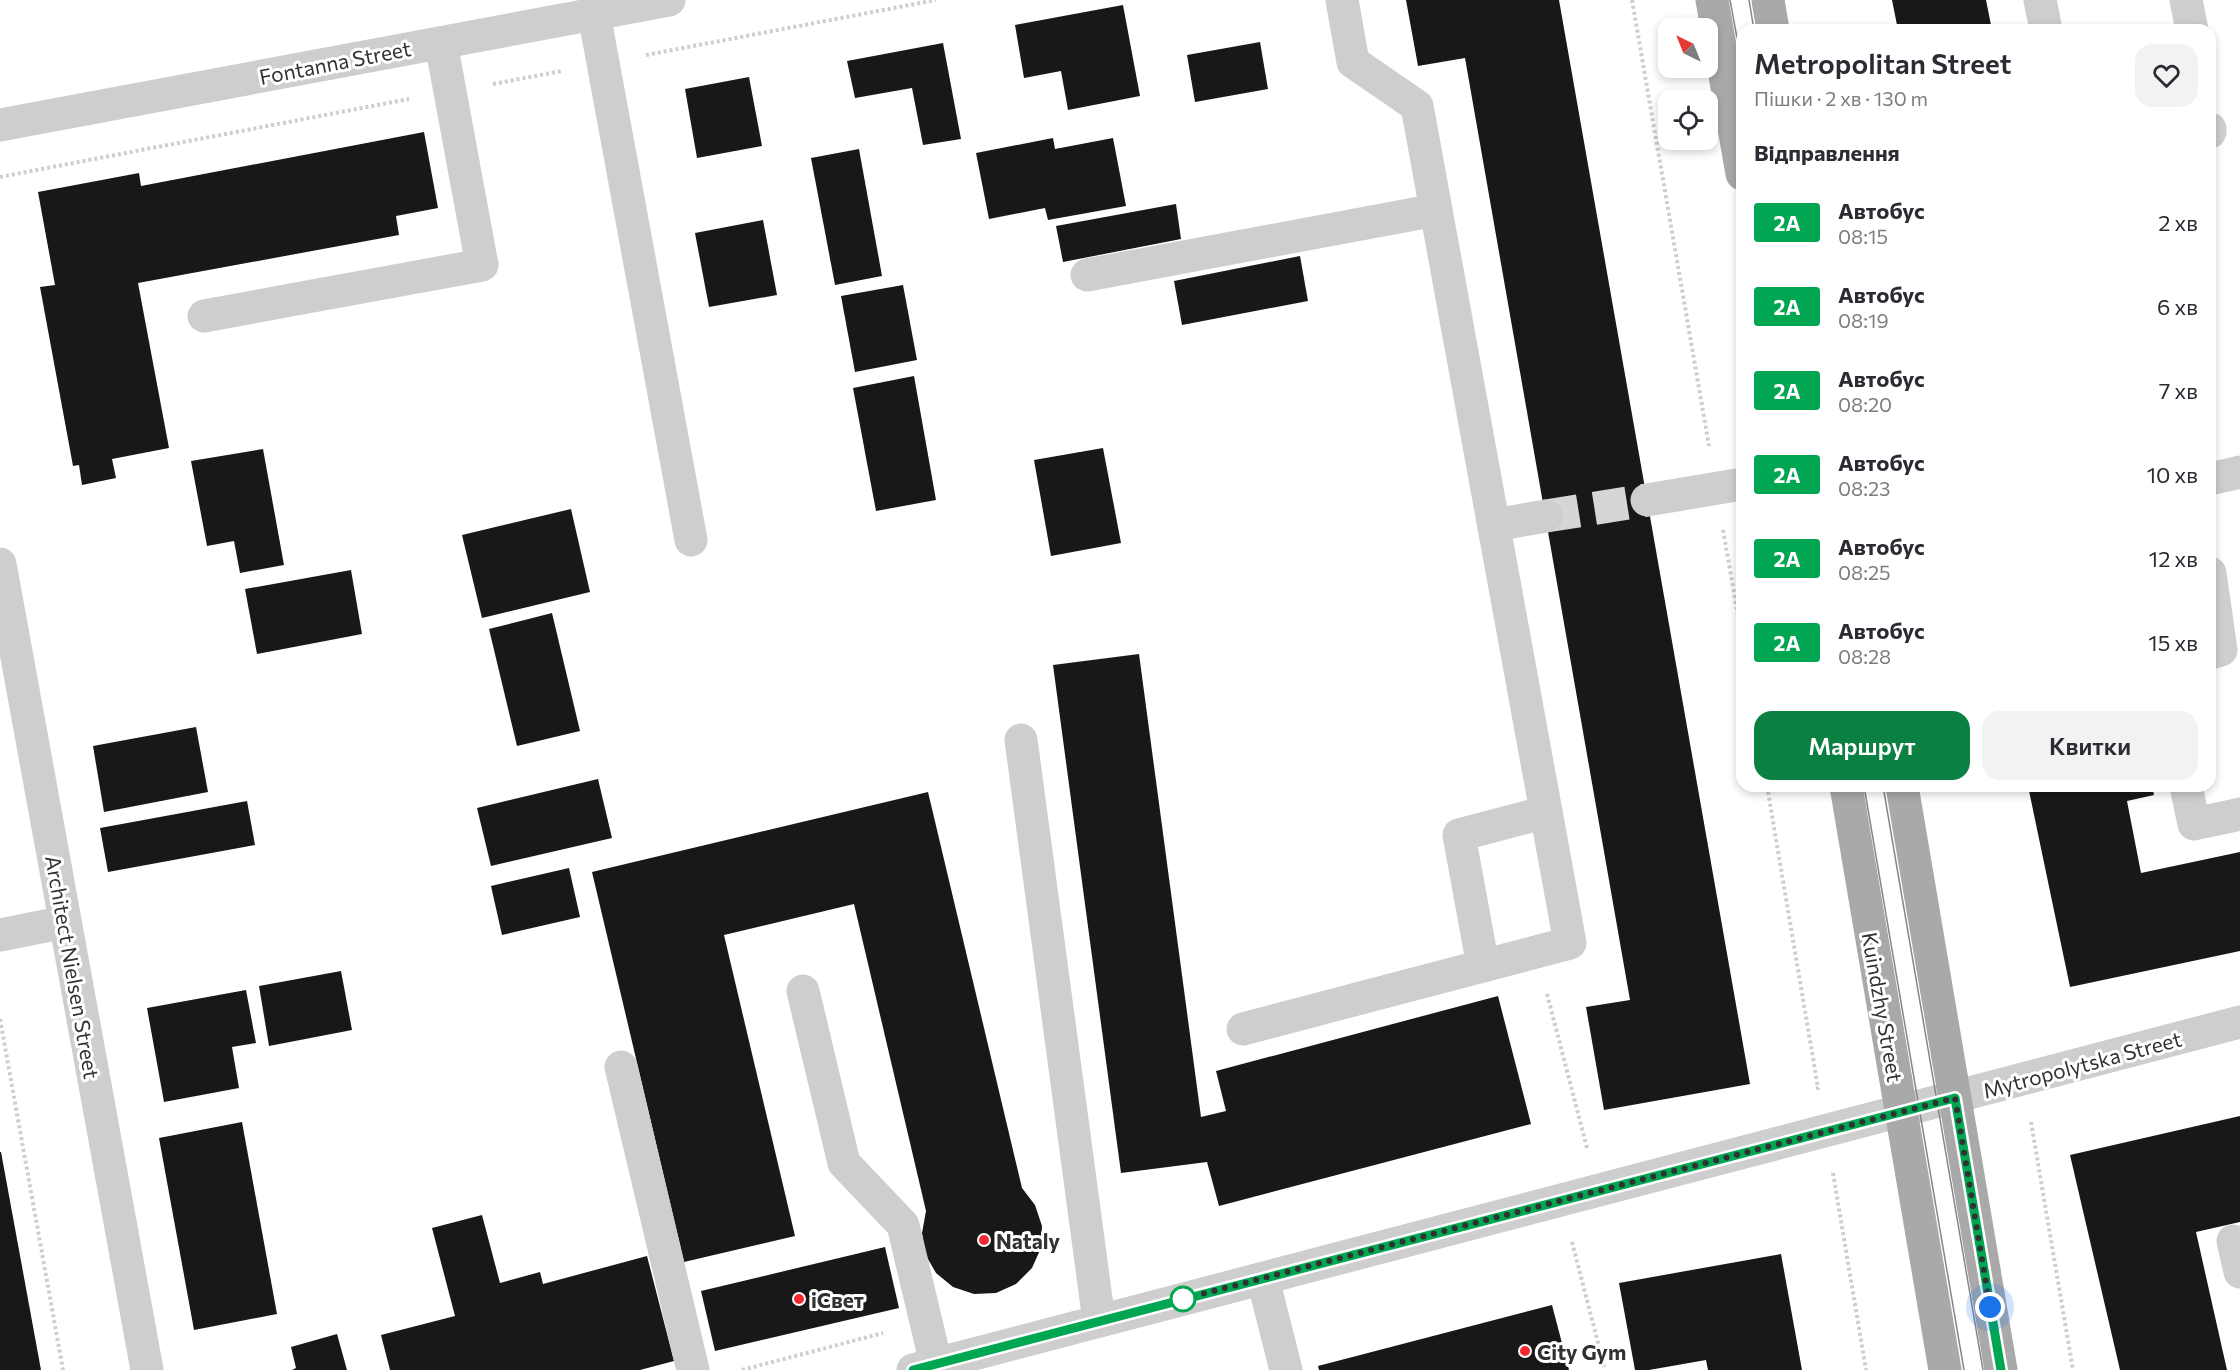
<!DOCTYPE html>
<html lang="uk">
<meta charset="utf-8">
<style>
:root{--surface:#fff;--page:#f2f2f3;--text:#2b2b33;--muted:#7c7c81;--accent:#0b8043}
body{margin:0;font-family:Commissioner,sans-serif;background:var(--page);color:var(--text);height:100vh;display:flex;flex-direction:column;font-size:22px;white-space:nowrap}
*{box-sizing:border-box;margin:0}
p{font-size:20px;color:var(--muted)}
.icon{flex:none;width:33px;height:33px;fill:none;stroke:currentColor;stroke-width:2;stroke-linecap:round;stroke-linejoin:round}
.map{position:relative;flex:1;overflow:hidden}
.details{position:absolute;left:1736px;top:24px;width:480px;height:768px;display:flex;flex-direction:column;background:var(--surface);border-radius:18px;box-shadow:0 3px 9px #0003}
.details>*{flex:none}
.badge{padding:0 12px;border-radius:4px;font-size:21px;line-height:39px}
.needle{width:39px;rotate:317deg}
.tools{position:absolute;left:1658px;top:18px;display:grid;gap:12px}
.tools a{display:grid;place-items:center;width:60px;height:60px;border-radius:12px;background:var(--surface);box-shadow:0 3px 9px #0003;font-size:30px}
.you{position:absolute;width:30px;height:30px;margin:-15px;border:4px solid #fff;border-radius:50%;background:#1a73e8;box-shadow:0 0 0 9px #1a73e833}
.map>.badge{position:absolute;translate:-50% -50%;box-shadow:0 0 0 3px #fff}
h2{padding:0 18px;font-size:22px;line-height:54px}
.round{display:grid;place-items:center;flex:none;width:63px;height:63px;border-radius:18px;background:var(--page)}
.head{display:flex;align-items:center;justify-content:space-between;height:102px;padding:0 18px}
h1{font-size:28px;font-weight:600;line-height:45px}
.primary-button{display:flex;gap:12px;margin-top:auto;padding:12px 18px}
.primary-button a{flex:1;height:69px;border-radius:18px;background:var(--accent);color:#fff;font-size:24px;font-weight:600;line-height:69px;text-align:center}
.primary-button a+a{background:var(--page);color:var(--text)}
ul{padding:0;list-style:none}
li{display:flex;align-items:center;gap:18px;height:84px;padding:0 18px}
li div{flex:1}
li b{display:block;font-size:22px}
li em{font-style:normal}
li .badge{min-width:66px;font-weight:700;text-align:center}
.map>svg:first-child{display:block}
</style>
<div class="map">
<svg width="2240" height="1370" viewBox="0 0 2240 1370">
<rect width="100%" height="100%" fill="#fff"/>
<g fill="#181818">
<polygon points="1406,0 1559,0 1750,1084 1604,1110 1586,1007 1630,1000 1465,58 1418,66"/>
<polygon points="1892,0 1986,0 1992,30 1898,30"/>
<polygon points="1123,5 1140,96 1068,110 1061,71 1024,78 1015,25"/>
<polygon points="1260,42 1268,89 1195,102 1187,55"/>
<polygon points="943,43 961,139 923,145 912,88 855,98 847,61"/>
<polygon points="749,77 762,146 697,158 685,89"/>
<polygon points="424,132 438,208 396,216 399,235 138,283 169,448 112,459 116,478 82,485 79,465 73,466 40,287 55,285 38,192 139,173 141,186"/>
<polygon points="1053,138 1055,149 1113,138 1126,206 1048,220 1045,208 989,219 976,153"/>
<polygon points="859,149 882,276 835,285 811,158"/>
<polygon points="1176,204 1181,239 1063,262 1056,226"/>
<polygon points="763,220 777,295 709,307 695,233"/>
<polygon points="1300,256 1308,301 1182,325 1174,281"/>
<polygon points="903,285 917,360 855,372 841,296"/>
<polygon points="914,376 936,500 876,511 853,388"/>
<polygon points="1103,448 1121,543 1051,556 1034,460"/>
<polygon points="263,449 284,565 240,573 234,541 207,546 191,461"/>
<polygon points="571,509 590,592 482,618 462,535"/>
<polygon points="351,570 362,634 257,654 245,589"/>
<polygon points="552,613 580,731 517,746 489,629"/>
<polygon points="1139,654 1201,1117 1226,1111 1216,1071 1498,996 1531,1124 1219,1206 1207,1162 1121,1173 1053,665"/>
<polygon points="196,727 208,792 104,812 93,746"/>
<polygon points="598,779 612,838 491,866 477,808"/>
<polygon points="2028,786 2152,786 2154,795 2127,801 2141,873 2240,852 2240,951 2070,987"/>
<polygon points="928,792 1022,1188 1035,1205 1042,1226 1041,1248 1032,1268 1016,1284 996,1293 974,1294 953,1287 936,1273 925,1254 922,1233 926,1211 854,904 724,935 795,1236 684,1262 592,872"/>
<polygon points="247,801 255,845 108,872 100,828"/>
<polygon points="569,868 580,917 502,935 491,886"/>
<polygon points="341,971 352,1030 269,1046 259,986"/>
<polygon points="246,990 256,1043 232,1047 239,1088 164,1102 147,1008"/>
<polygon points="2240,1116 2240,1222 2196,1232 2227,1370 2120,1370 2070,1155"/>
<polygon points="242,1122 277,1314 194,1330 159,1138"/>
<polygon points="0,1152 1,1152 41,1370 0,1370"/>
<polygon points="482,1215 500,1283 540,1272 543,1284 647,1256 674,1361 640,1370 390,1370 381,1335 455,1316 432,1228"/>
<polygon points="885,1247 899,1308 715,1351 701,1291"/>
<polygon points="1781,1254 1802,1370 1708,1370 1706,1360 1649,1370 1635,1370 1619,1283"/>
<polygon points="1552,1305 1569,1370 1319,1370 1318,1366"/>
<polygon points="337,1334 347,1370 292,1370 296,1368 291,1347"/>
</g>
<g fill="none" stroke-linecap="round" stroke-linejoin="round">
<polyline stroke="#d6d6d6" stroke-width="33" stroke-dasharray="33 16" stroke-linecap="butt" points="1546,516 1647,500"/>
<g stroke="#cecece" stroke-width="4" stroke-dasharray="3 3" stroke-linecap="butt">
<polyline points="1632,0 1709,446"/>
<polyline points="646,55 936,0"/>
<polyline points="493,84 562,71"/>
<polyline points="0,177 409,99"/>
<polyline points="1723,530 1742,638"/>
<polyline points="1767,786 1818,1088 1816,1088"/>
<polyline points="1547,994 1587,1148"/>
<polyline points="0,1019 63,1370"/>
<polyline points="2031,1122 2073,1370"/>
<polyline points="1833,1173 1866,1370"/>
<polyline points="1572,1242 1605,1370"/>
<polyline points="742,1370 883,1333"/>
</g>
<g stroke="#cecece" stroke-width="33">
<polyline points="2040,0 2046,30"/>
<polyline points="2186,0 2192,30"/>
<polyline points="594,14 691,540"/>
<polyline points="0,125 669,0"/>
<polyline points="2210,129 2210,132"/>
<polyline points="1087,275 1436,210"/>
<polyline points="204,316 482,265 441,43"/>
<polyline points="2210,479 2240,472"/>
<polyline points="1647,500 1742,484"/>
<polyline points="1494,525 1546,516"/>
<polyline points="0,564 147,1370"/>
<polyline points="2210,573 2221,650 2210,653"/>
<polyline points="1021,740 1099,1321"/>
<polyline points="2186,786 2194,824 2240,814"/>
<polyline points="0,935 65,922"/>
<polyline points="1483,966 1459,835 1546,812"/>
<polyline points="803,991 844,1163 903,1225 936,1364"/>
<polyline points="1243,1029 1570,943 1417,106 1353,62 1342,0"/>
<polyline points="621,1067 693,1370"/>
<polyline points="2233,1241 2240,1272"/>
<polyline points="1263,1279 1286,1370"/>
<polyline points="913,1370 2240,1022"/>
</g>
<g stroke="#a9a9a9" stroke-width="33">
<polyline points="1712,0 1742,174"/>
<polyline points="1768,0 1773,30"/>
<polyline points="1846,786 1945,1370"/>
<polyline points="1902,786 2001,1370"/>
</g>
<g stroke="#868686" stroke-width="1.5">
<polyline points="1730,0 1742,65"/>
<polyline points="1749,0 1754,30"/>
<polyline points="1864,786 1964,1370"/>
<polyline points="1883,786 1983,1370"/>
</g>
</g>
<g fill="none" stroke-linecap="round" stroke-linejoin="round">
<defs>
<polyline id="line" points="913,1370 1955,1098 2001,1370"/>
</defs>
<use href="#line" stroke="#fff" stroke-width="14"/>
<use href="#line" stroke="#00a651" stroke-width="9"/>
<polyline stroke="#313131" stroke-width="6" stroke-dasharray="0 10.8" points="1183,1299 1955,1098 1990,1307"/>
</g>
<g fill="#f22933" stroke="#fff" stroke-width="2">
<circle cx="984" cy="1240" r="6"/>
<circle cx="799" cy="1299" r="6"/>
<circle cx="1525" cy="1351" r="6"/>
</g>
<circle fill="#fff" stroke="#00a651" stroke-width="3" cx="1183" cy="1299" r="12"/>
<g text-anchor="middle" dominant-baseline="central" stroke-width="6" stroke-linejoin="round" paint-order="stroke">
<g font-size="21" fill="#313131" stroke="#fff">
<text transform="translate(335 62) rotate(-11)">Fontanna Street</text>
<text transform="translate(73 967) rotate(80)">Architect Nielsen Street</text>
<text transform="translate(1883 1007) rotate(80)">Kuindzhy Street</text>
<text transform="translate(2082 1064) rotate(-15)">Mytropolytska Street</text>
</g>
<g font-size="21" font-weight="bold" fill="#313131" stroke="#fff" text-anchor="start">
<text x="996" y="1240">Nataly</text>
<text x="811" y="1299">iСвет</text>
<text x="1537" y="1351">City Gym</text>
</g>
</g>
</svg>
<div class="tools">
<a><svg class="needle" viewBox="-14 -14 28 28"><path d="M0-13l5 13h-10z" fill="#e53935"/><path d="M0 13l5-13h-10z" fill="#7c7c81"/></svg></a>
<a><svg class="icon" aria-label="locate" viewBox="0 0 24 24"><circle cx="12" cy="12" r="6"/><path d="M12 2v4M12 18v4M2 12h4M18 12h4"/></svg></a>
</div>
<div class="you" style="left:1990px;top:1307px"></div>
<section class="details">
<div class="head"><div><h1>Metropolitan Street</h1><p>Пішки · 2 хв · 130 m</p></div><a class="round"><svg class="icon" aria-label="heart" viewBox="0 0 24 24"><path d="M12 20l-8-8c-3-5 5-10 8-4 3-6 11-1 8 4z"/></svg></a></div>
<h2>Відправлення</h2>
<ul>
<li><span class="badge" style="background:#00a651;color:#fff">2А</span><div><b>Автобус</b><p>08:15</p></div><em>2 хв</em></li>
<li><span class="badge" style="background:#00a651;color:#fff">2А</span><div><b>Автобус</b><p>08:19</p></div><em>6 хв</em></li>
<li><span class="badge" style="background:#00a651;color:#fff">2А</span><div><b>Автобус</b><p>08:20</p></div><em>7 хв</em></li>
<li><span class="badge" style="background:#00a651;color:#fff">2А</span><div><b>Автобус</b><p>08:23</p></div><em>10 хв</em></li>
<li><span class="badge" style="background:#00a651;color:#fff">2А</span><div><b>Автобус</b><p>08:25</p></div><em>12 хв</em></li>
<li><span class="badge" style="background:#00a651;color:#fff">2А</span><div><b>Автобус</b><p>08:28</p></div><em>15 хв</em></li>
</ul>
<div class="primary-button"><a>Маршрут</a><a>Квитки</a></div>
</section>
</div>
